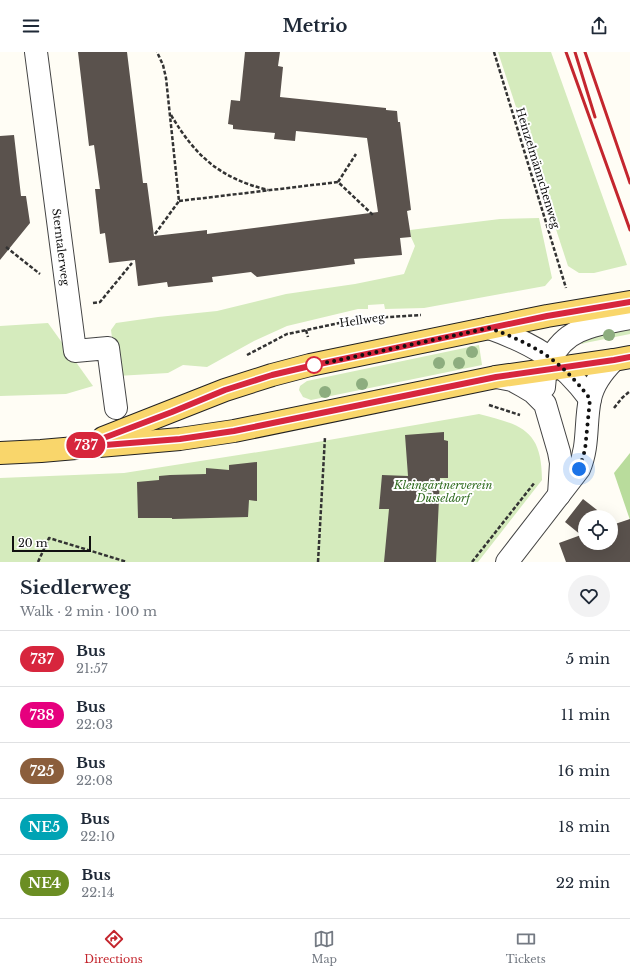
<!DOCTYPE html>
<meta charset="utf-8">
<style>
:root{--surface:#fff;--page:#f2f2f3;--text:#1f2937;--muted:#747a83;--line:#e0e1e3;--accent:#c4262e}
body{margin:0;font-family:"Libre Baskerville",serif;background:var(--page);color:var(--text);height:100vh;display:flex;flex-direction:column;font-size:15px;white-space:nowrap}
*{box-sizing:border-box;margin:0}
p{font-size:13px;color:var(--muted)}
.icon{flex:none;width:22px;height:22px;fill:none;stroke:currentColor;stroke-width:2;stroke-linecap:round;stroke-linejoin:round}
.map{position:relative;height:510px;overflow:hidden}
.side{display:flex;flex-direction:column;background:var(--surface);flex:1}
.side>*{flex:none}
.badge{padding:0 8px;border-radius:13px;font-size:14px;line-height:26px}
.controls{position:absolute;left:578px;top:458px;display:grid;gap:8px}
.controls a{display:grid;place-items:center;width:40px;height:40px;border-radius:50%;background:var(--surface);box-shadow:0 4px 16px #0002;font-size:20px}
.scale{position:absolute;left:12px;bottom:10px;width:79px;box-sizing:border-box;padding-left:4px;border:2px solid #111;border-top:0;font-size:11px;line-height:14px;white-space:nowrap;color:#111;-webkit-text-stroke:3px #fff;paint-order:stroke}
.you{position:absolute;width:20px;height:20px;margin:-10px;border:3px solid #fff;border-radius:50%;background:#1a73e8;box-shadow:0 0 0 6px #1a73e833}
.map>.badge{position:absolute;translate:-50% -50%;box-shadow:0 0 0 2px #fff}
.round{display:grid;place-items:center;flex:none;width:42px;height:42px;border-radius:21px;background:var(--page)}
.headline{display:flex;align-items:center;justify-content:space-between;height:68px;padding:0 20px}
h1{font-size:19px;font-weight:800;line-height:30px}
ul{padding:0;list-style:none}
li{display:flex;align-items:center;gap:12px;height:56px;padding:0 20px;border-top:1px solid var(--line)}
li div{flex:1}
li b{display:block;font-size:15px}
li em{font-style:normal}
li .badge{min-width:44px;font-weight:700;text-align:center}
header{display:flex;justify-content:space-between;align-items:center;height:52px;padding:0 20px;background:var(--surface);font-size:18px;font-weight:800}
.dock{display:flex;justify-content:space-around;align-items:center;height:56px;border-top:1px solid var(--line);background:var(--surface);font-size:11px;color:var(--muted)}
.dock a{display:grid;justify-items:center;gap:2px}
.dock .active{color:var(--accent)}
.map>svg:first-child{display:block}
</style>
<header><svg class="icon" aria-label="menu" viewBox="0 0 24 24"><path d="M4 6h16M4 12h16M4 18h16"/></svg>Metrio<svg class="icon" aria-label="share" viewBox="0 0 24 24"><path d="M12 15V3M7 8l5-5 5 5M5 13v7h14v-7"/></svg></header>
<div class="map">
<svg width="630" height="510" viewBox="0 0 630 510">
<rect width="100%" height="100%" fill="#fffdf5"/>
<g fill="#d5ebbd">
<polygon points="498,0 551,0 627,213 594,221 579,221 568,214"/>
<polygon points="539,166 552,226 545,234 424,256 385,257 384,252 368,253 368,257 358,257 287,274 254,289 207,315 183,313 168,321 117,324 111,278 116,271 158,265 217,259 286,242 355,232 404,222 415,194 411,185 410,178 500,167"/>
<polygon points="48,271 93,334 66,342 0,344 0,274"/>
<polygon points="630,274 630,282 585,291 582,292 580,289"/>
<polygon points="479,293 482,313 311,348 303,345 299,338 300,334 307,329"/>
<path d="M 479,362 C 522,373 542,378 542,428 L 478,510 L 0,510 L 0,426 L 124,421 L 271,398 Z"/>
</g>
<polygon fill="#b9dc9c" points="630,401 630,468 614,421"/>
<g fill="#5a524d">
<polygon points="78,0 127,0 143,131 147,131 154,184 207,178 207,182 378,160 367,86 296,79 295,89 274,87 275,81 233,77 233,73 228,72 231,48 240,49 245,0 280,0 278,14 283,15 280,45 386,56 386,58 397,59 398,70 400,70 411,158 407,159 411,185 400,186 402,203 354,207 355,212 257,225 251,220 212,225 213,230 168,235 167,230 138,234 135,208 109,211 105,181 100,182 95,137 100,137 94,93 89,94"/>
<polygon points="14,83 21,144 26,144 30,171 0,208 0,84"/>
<polygon points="444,380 444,388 448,389 448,426 440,426 436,510 384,510 389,457 379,457 382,423 408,424 405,383"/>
<polygon points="257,410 257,449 249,448 248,465 172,467 172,466 138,466 137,430 159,428 159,424 170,423 206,422 206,416 229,418 229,413"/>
<polygon points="583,447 606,465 585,465 585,491 611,491 611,469 615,472 630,467 630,510 566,510 559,491 581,483 565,470"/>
</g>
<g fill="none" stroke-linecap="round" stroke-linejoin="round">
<defs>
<g id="minor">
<polyline points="36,0 75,299 108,296 116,356"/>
<path d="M 489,276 C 534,292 561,308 590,347"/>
<polyline points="496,325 512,328 523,334 533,340 545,352 559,400 561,411 559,443"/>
<path d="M 544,335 C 545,308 560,284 587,276 C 601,271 616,269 630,266"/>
<path d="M 507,510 L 579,417 C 589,394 585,370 590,347 C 593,332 603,319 614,308"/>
</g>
<g id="major">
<polyline points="103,386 225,338 272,323 310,313 547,264 630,250"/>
<polyline points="0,401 41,399 180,387 234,379 496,325 614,308 630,305"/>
</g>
</defs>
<use href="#minor" stroke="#444" stroke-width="24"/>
<use href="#major" stroke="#222" stroke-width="24"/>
<g stroke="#333" stroke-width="2.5" stroke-dasharray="4 2" stroke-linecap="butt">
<polyline points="494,0 566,236"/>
<path d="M 171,63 C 196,105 220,126 268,138"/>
<polyline points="338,130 356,102"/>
<polyline points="179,149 338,130 373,163"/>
<polyline points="155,182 179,149 166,26 163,13 157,0"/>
<polyline points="6,195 40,222"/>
<polyline points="93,251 100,250 132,211"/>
<polyline points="306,278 308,285"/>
<polyline points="247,303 287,282 302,279 358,267 421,263"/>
<polyline points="489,353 520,363"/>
<polyline points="614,356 622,346 630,339"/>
<polyline points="38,510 49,486 127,510"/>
<polyline points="318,510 325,385"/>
<polyline points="472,510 535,430"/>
</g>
<use href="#minor" stroke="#fff" stroke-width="22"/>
<use href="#major" stroke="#f9d66b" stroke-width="22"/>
<g stroke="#c4262e" stroke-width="3">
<polyline points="566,0 630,178"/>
<polyline points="575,0 595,65"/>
<polyline points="585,0 630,131"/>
</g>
</g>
<g fill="#8dad7f">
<circle cx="609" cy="283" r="6"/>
<circle cx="472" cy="300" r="6"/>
<circle cx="439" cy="311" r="6"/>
<circle cx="459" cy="311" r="6"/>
<circle cx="362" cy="332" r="6"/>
<circle cx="325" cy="340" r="6"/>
</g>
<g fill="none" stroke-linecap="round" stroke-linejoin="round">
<defs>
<polyline id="line" points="630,250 547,264 310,314 272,323 225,338 172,360 80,395 180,387 234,379 496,325 614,308 630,305"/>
</defs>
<use href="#line" stroke="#fff" stroke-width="9"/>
<use href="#line" stroke="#d7263d" stroke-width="6"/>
<path stroke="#111" stroke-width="4" stroke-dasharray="0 7.2" d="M 314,313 L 310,314 L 489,276 C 534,292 561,308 590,347 L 585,398 L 579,417"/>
</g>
<circle fill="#fff" stroke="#d7263d" stroke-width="2" cx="314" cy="313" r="8"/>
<g text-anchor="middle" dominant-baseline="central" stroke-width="4" stroke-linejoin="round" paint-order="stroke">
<g font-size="11" fill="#111" stroke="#fff">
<text transform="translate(538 116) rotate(73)">Heinzelmännchenweg</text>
<text transform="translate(61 195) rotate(83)">Sterntalerweg</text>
<text transform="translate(362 268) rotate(-8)">Hellweg</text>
</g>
<g font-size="11" font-style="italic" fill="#2f6b1f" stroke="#fff">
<text x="443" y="433">Kleingärtnerverein<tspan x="443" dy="13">Düsseldorf</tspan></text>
</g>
</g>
</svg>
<div class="controls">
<a><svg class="icon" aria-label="locate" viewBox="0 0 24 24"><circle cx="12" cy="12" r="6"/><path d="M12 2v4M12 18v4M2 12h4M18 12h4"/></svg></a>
</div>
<div class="scale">20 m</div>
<div class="you" style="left:579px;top:417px"></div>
<b class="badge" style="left:86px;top:393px;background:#d7263d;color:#fff">737</b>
</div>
<section class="side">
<div class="headline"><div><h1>Siedlerweg</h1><p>Walk · 2 min · 100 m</p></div><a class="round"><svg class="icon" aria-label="heart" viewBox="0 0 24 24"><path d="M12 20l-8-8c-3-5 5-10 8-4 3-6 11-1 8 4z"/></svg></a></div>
<ul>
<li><span class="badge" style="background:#d7263d;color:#fff">737</span><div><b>Bus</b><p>21:57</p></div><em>5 min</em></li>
<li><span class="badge" style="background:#e6007e;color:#fff">738</span><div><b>Bus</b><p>22:03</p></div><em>11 min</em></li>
<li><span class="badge" style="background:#8b5e3c;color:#fff">725</span><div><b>Bus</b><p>22:08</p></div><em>16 min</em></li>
<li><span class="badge" style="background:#00a3b4;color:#fff">NE5</span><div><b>Bus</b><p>22:10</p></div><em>18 min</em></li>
<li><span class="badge" style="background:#6b8e23;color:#fff">NE4</span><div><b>Bus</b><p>22:14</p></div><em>22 min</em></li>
</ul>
</section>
<nav class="dock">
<a class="active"><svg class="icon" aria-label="directions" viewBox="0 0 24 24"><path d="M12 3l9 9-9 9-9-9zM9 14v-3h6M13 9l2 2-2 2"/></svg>Directions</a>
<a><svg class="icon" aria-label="map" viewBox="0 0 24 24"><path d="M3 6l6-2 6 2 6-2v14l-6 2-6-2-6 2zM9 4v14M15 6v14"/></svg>Map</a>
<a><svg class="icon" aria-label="tickets" viewBox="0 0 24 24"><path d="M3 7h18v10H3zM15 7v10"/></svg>Tickets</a>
</nav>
